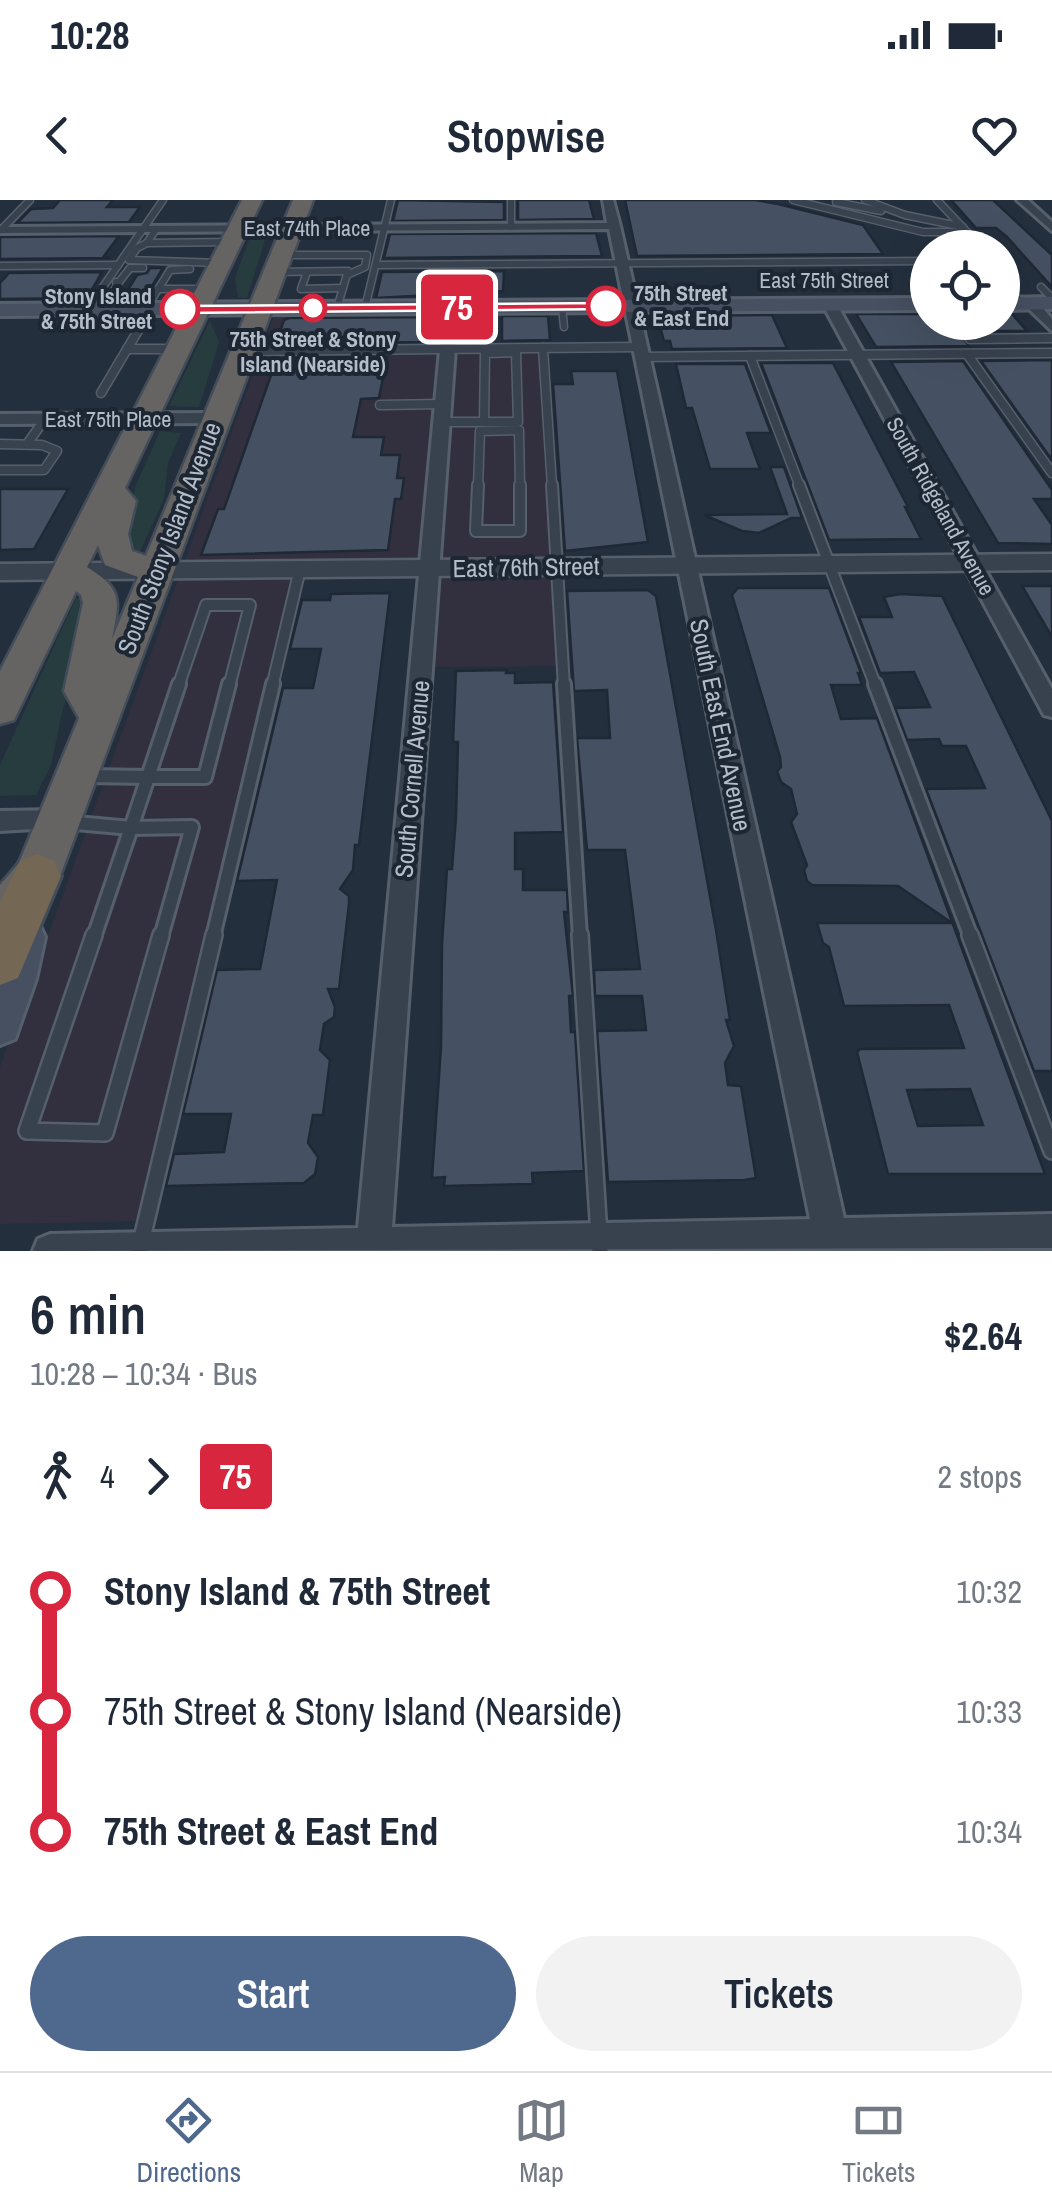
<!DOCTYPE html>
<meta charset="utf-8">
<style>
:root{--surface:#fff;--page:#f2f2f3;--text:#1f2937;--muted:#747a83;--line:#e0e1e3;--accent:#4f688e}
body{margin:0;font-family:"Archivo Narrow",sans-serif;background:var(--page);color:var(--text);height:100vh;display:flex;flex-direction:column;font-size:38px;white-space:nowrap}
*{box-sizing:border-box;margin:0}
p{font-size:32px;color:var(--muted)}
.icon{flex:none;width:55px;height:55px;fill:none;stroke:currentColor;stroke-width:2;stroke-linecap:round;stroke-linejoin:round}
.map{position:relative;height:1051px;overflow:hidden}
.sheet{display:flex;flex-direction:column;background:var(--surface);flex:1}
.sheet>*{flex:none}
.badge{padding:0 20px;border-radius:8px;font-size:35px;line-height:65px}
.tools{position:absolute;left:910px;top:30px;display:grid;gap:20px}
.tools a{display:grid;place-items:center;width:110px;height:110px;border-radius:50%;background:var(--surface);box-shadow:0 10px 40px #0002;font-size:50px}
.map>.badge{position:absolute;translate:-50% -50%;box-shadow:0 0 0 5px #fff}
.legs{display:flex;align-items:center;gap:15px;height:110px;padding:0 30px;font-size:32px}
.legs p{margin-inline-start:auto}
.headline{display:flex;align-items:center;justify-content:space-between;height:170px;padding:0 30px}
h1{font-size:55px;font-weight:600;line-height:75px}
.button{display:flex;gap:20px;margin-top:auto;padding:20px 30px}
.button a{flex:1;height:115px;border-radius:60px;background:var(--accent);color:#fff;font-size:40px;font-weight:600;line-height:115px;text-align:center}
.button a+a{background:var(--page);color:var(--text)}
ul{padding:0 30px;list-style:none}
li{display:flex;align-items:center;gap:35px;height:120px;font-size:38px}
li i{display:grid;place-items:center;width:15px;height:100%;margin:0 12px;background:currentColor}
li i::after{content:'';width:25px;height:25px;margin:-12px;border:8px solid;border-radius:50%;background:var(--surface)}
li p{margin-inline-start:auto}
li:first-child i{background:linear-gradient(#0000 50%,currentColor 0)}
li:last-child i{background:linear-gradient(currentColor 50%,#0000 0)}
.status{display:flex;justify-content:space-between;align-items:center;height:70px;padding:0 50px;background:var(--surface);direction:ltr}
.status svg{height:28px;fill:currentColor}
header{display:flex;justify-content:space-between;align-items:center;height:130px;padding:0 30px;background:var(--surface);font-size:45px;font-weight:600}
.tab-bar{display:flex;justify-content:space-around;align-items:center;height:140px;border-top:2px solid var(--line);background:var(--surface);font-size:28px;color:var(--muted)}
.tab-bar a{display:grid;justify-items:center;gap:5px}
.tab-bar .selected{color:var(--accent)}
.map>svg:first-child{display:block}
</style>
<div class="status"><b>10:28</b><svg viewBox="0 0 49 12"><path d="M0 12V9h3v3zM5 12V6h3v6zM10 12V3h3v9zM15 12V0h3v12zM26 1h20v11H26zM47 4h2v5h-2z"/></svg></div>
<header><svg class="icon" aria-label="back" viewBox="0 0 24 24"><path d="M15 5l-7 7 7 7"/></svg>Stopwise<svg class="icon" aria-label="heart" viewBox="0 0 24 24"><path d="M12 20l-8-8c-3-5 5-10 8-4 3-6 11-1 8 4z"/></svg></header>
<div class="map">
<svg width="1052" height="1051" viewBox="0 0 1052 1051">
<rect width="100%" height="100%" fill="#242f3e"/>
<polygon fill="#32303f" points="441,113 437,148 543,148 563,466 430,467 438,358 302,359 146,1021 0,1024 0,867 275,114"/>
<g fill="#263c3f">
<polygon points="250,37 266,37 247,98 238,97 235,78"/>
<polygon points="210,121 219,142 199,207 169,206"/>
<polygon points="160,231 181,233 168,263 164,299 138,356 120,353 136,285"/>
<polygon points="90,396 88,447 63,508 51,565 36,595 0,596 0,565 76,398"/>
</g>
<g fill="#455162" stroke="#1f2835" stroke-width="2.5" fill-rule="evenodd">
<polygon points="60,0 113,0 107,7 140,7 129,22 17,23 31,9 53,8"/>
<polygon points="398,0 504,2 504,20 393,21"/>
<polygon points="518,0 589,0 594,19 518,20"/>
<polygon points="625,0 755,0 778,4 863,25 883,54 637,56"/>
<polygon points="951,0 993,0 1052,55 1052,87 1007,37 996,28 976,28"/>
<polygon points="596,33 602,56 384,58 390,34"/>
<polygon points="119,36 104,56 110,58 0,59 0,37"/>
<polygon points="150,68 163,68 146,96 124,96 137,75 147,73"/>
<polygon points="504,71 503,91 376,98 382,72"/>
<polygon points="102,72 87,98 0,99 0,83 9,73"/>
<polygon points="856,114 928,114 928,122 952,122 969,146 876,147"/>
<polygon points="1002,114 1012,114 1027,131 974,131 968,122 1002,122"/>
<polygon points="772,115 787,148 672,149 670,141 664,141 657,116"/>
<polygon points="502,116 548,116 550,140 502,141"/>
<polygon points="289,118 429,117 426,142 276,143 284,120"/>
<polygon points="387,157 379,198 361,199 353,237 384,237 381,255 400,255 397,278 404,278 401,299 395,299 388,350 201,355 218,309 224,309 277,158"/>
<polygon points="1052,160 1052,260 981,161"/>
<polygon points="963,161 1052,290 1052,299 1034,299 1052,325 1052,344 998,343 891,162"/>
<polygon points="761,163 833,163 908,307 905,307 921,339 829,340"/>
<polygon points="676,164 745,164 771,233 747,233 760,269 710,269 692,208 686,208"/>
<polygon points="571,171 617,171 648,342 565,351 553,184 573,184"/>
<polygon points="770,267 784,267 802,318 791,318 759,333 742,331 704,315 787,314"/>
<polygon points="0,289 68,289 34,349 0,350"/>
<polygon points="1022,386 1052,386 1052,437"/>
<path d="M 738,388 L 829,388 L 861,473 L 858,473 L 862,485 L 831,485 L 841,519 L 877,518 L 1045,974 L 888,974 L 857,852 L 860,849 L 964,848 L 949,805 L 844,806 L 829,747 L 823,743 L 817,723 L 952,723 L 898,686 L 812,685 L 807,681 L 804,670 L 807,665 L 791,622 L 797,614 L 791,589 L 781,582 L 777,571 L 781,567 L 780,557 L 732,395 ZM 970,889 L 983,925 L 918,926 L 907,890 Z"/>
<polygon points="648,390 656,396 716,730 730,820 726,820 734,846 725,863 728,885 741,886 756,978 745,980 608,982 597,831 646,830 642,796 595,796 594,770 640,769 625,650 587,650 577,538 610,538 607,490 574,491 567,391"/>
<polygon points="390,393 359,645 355,645 353,670 340,689 349,696 349,704 339,789 328,789 335,807 334,817 324,824 320,850 330,860 323,915 313,915 308,943 318,957 315,974 304,983 166,986 174,954 224,952 231,914 183,914 217,770 260,769 277,680 237,681 283,488 313,488 321,449 290,449 302,400 330,400 331,394"/>
<polygon points="900,394 942,396 1052,621 1052,871 1034,871 926,589 985,588 966,546 942,546 939,539 907,540 895,508 930,507 914,472 880,473 859,417 892,417 884,397"/>
<polygon points="507,470 506,473 515,473 515,483 553,482 563,632 515,633 515,669 523,669 523,690 567,690 568,712 564,712 573,796 569,796 571,832 575,832 584,971 532,973 533,984 444,986 445,977 432,978 441,847 442,744 447,669 452,669 456,617 458,542 453,542 456,471"/>
</g>
<g fill="none" stroke-linecap="round" stroke-linejoin="round">
<defs>
<g id="service-far4">
<polyline points="511,0 511,27"/>
<polyline points="793,0 923,32 967,32"/>
<polyline points="865,0 905,15 963,27"/>
<polyline points="937,0 967,32 972,48"/>
<polyline points="836,2 881,11"/>
<polyline points="156,29 147,43 231,42"/>
<polyline points="1,30 30,0"/>
<polyline points="147,43 137,48 129,60 221,63"/>
<polyline points="281,55 367,55 365,67 347,75"/>
<polyline points="376,65 928,61"/>
<polyline points="0,66 118,65"/>
<polyline points="274,72 348,71 337,108"/>
<polyline points="307,72 301,89 343,88"/>
<polyline points="119,82 130,68 143,68"/>
<polyline points="1002,82 1022,103"/>
<polyline points="1041,87 1052,98"/>
<polyline points="158,89 208,89"/>
<polyline points="562,107 564,127"/>
<polyline points="365,108 391,0"/>
<polyline points="146,109 170,70 190,69"/>
<polyline points="87,110 163,0"/>
<polyline points="103,110 119,82 116,82"/>
<polyline points="959,122 963,128"/>
</g>
<g id="service-far3">
<polyline points="961,125 970,139 1052,138"/>
<polyline points="543,148 552,287"/>
<polyline points="127,149 178,149"/>
<polyline points="243,151 640,147"/>
<polygon points="516,152 518,222 484,222 485,153"/>
<polyline points="967,154 1052,273"/>
<polyline points="750,156 800,287"/>
<polyline points="642,157 1052,153"/>
<polyline points="101,193 139,129"/>
<polyline points="380,205 443,204"/>
<polyline points="442,222 484,222"/>
<polyline points="0,244 42,245 57,251 44,270 0,270"/>
<polyline points="27,244 45,219"/>
<polyline points="478,287 480,231 519,230 520,287"/>
</g>
<g id="service-far2">
<polyline points="478,285 476,331 520,331 520,285"/>
<polyline points="552,285 564,487"/>
<polyline points="799,285 876,487"/>
<polyline points="178,487 206,405 250,405 229,487"/>
<polyline points="272,487 300,369"/>
</g>
<g id="service-far1">
<polyline points="564,484 580,737"/>
<polyline points="875,484 971,737"/>
<polyline points="86,576 148,577"/>
<polyline points="148,577 205,577 229,484"/>
<polyline points="148,577 179,484"/>
<polyline points="65,622 131,628"/>
<polyline points="131,628 148,577"/>
<polyline points="131,628 192,627 161,737"/>
<polyline points="94,737 131,628"/>
<polyline points="213,737 273,484"/>
</g>
<g id="service">
<polyline points="94,735 27,931 105,933 161,735"/>
<polyline points="580,735 600,1051"/>
<polyline points="970,735 1052,951"/>
<polyline points="139,1051 214,735"/>
</g>
<g id="minor">
<polygon points="603,0 613,0 620,26 844,1018 1052,1014 1052,1048 33,1051 38,1039 50,1034 358,1028 444,107 451,103 458,107 392,1027 810,1019 609,29 0,33 0,27 607,23"/>
<polygon points="1017,0 1028,0 1052,22 1052,31"/>
<polygon points="1026,100 1036,100 1052,119 1052,131 1026,106"/>
<polygon points="830,101 837,105 1052,489 1052,517 1044,515 823,105"/>
<polygon points="0,214 216,213 224,218 216,223 0,224"/>
<polygon points="59,610 68,613 71,620 68,627 0,631 0,611"/>
</g>
<polygon id="tertiary" points="1052,354 1052,370 0,380 0,364"/>
<g id="secondary">
<polygon points="1052,97 1052,109 1002,110 1002,98"/>
<polygon points="928,98 928,110 0,116 0,104"/>
<polygon points="25,719 39,724 45,737 36,779 15,839 0,845 0,760 11,724"/>
</g>
<path id="trunk" d="M 242,0 L 262,0 L 125,288 L 136,301 L 128,334 L 132,351 L 146,356 L 293,0 L 313,0 L 60,676 C 48,702 27,732 0,742 L 0,685 L 19,663 L 79,518 L 64,491 L 83,403 L 81,395 L 76,391 L 14,520 L 0,524 L 0,471 ZM 98,345 L 105,365 L 138,377 L 112,439 C 119,400 124,390 87,367 Z"/>
<polygon id="motorway" points="37,654 54,661 61,676 18,778 0,785 0,703 20,661"/>
</defs>
<use href="#service-far4" stroke="#565f6c" stroke-width="9"/>
<use href="#service-far3" stroke="#565f6c" stroke-width="11"/>
<use href="#service-far2" stroke="#565f6c" stroke-width="14"/>
<use href="#service-far1" stroke="#565f6c" stroke-width="18"/>
<use href="#service" stroke="#565f6c" stroke-width="20"/>
<use href="#minor" stroke="#565f6c" stroke-width="6"/>
<use href="#tertiary" stroke="#565f6c" stroke-width="5"/>
<use href="#secondary" stroke="#565f6c" stroke-width="6"/>
<use href="#trunk" stroke="#434c59" stroke-width="5"/>
<use href="#motorway" stroke="#434c59" stroke-width="6"/>
<use href="#service-far4" stroke="#38414e" stroke-width="6"/>
<use href="#service-far3" stroke="#38414e" stroke-width="8"/>
<use href="#service-far2" stroke="#38414e" stroke-width="10"/>
<use href="#service-far1" stroke="#38414e" stroke-width="12"/>
<use href="#service" stroke="#38414e" stroke-width="15"/>
<use href="#minor" fill="#38414e" fill-rule="evenodd"/>
<use href="#tertiary" fill="#38414e" fill-rule="evenodd"/>
<use href="#secondary" fill="#465061" fill-rule="evenodd"/>
<use href="#trunk" fill="#656462" fill-rule="evenodd"/>
<use href="#motorway" fill="#746855" fill-rule="evenodd"/>
</g>
<polygon fill="#d7263d" stroke="#fff" stroke-width="2.5" points="606,103 610,109 180,113 174,109 180,106"/>
<g fill="#fff" stroke="#d7263d" stroke-width="5">
<circle cx="606" cy="106" r="18"/>
<circle cx="313" cy="108" r="12"/>
<circle cx="180" cy="109" r="18"/>
</g>
<g text-anchor="middle" dominant-baseline="central" stroke-width="8" stroke-linejoin="round" paint-order="stroke">
<g font-size="22" fill="#b4bcc9" stroke="#1d2633">
<text x="307" y="28">East 74th Place</text>
<text x="824" y="80">East 75th Street</text>
<text x="108" y="219">East 75th Place</text>
<text transform="translate(941 306) rotate(61)">South Ridgeland Avenue</text>
</g>
<g font-size="22" font-weight="bold" fill="#b4bcc9" stroke="#1d2633" text-anchor="start">
<text x="634" y="93">75th Street<tspan x="634" dy="25">&amp; East End</tspan></text>
<text x="152" y="96" text-anchor="end">Stony Island<tspan x="152" dy="25">&amp; 75th Street</tspan></text>
<text x="313" y="139" text-anchor="middle">75th Street &amp; Stony<tspan x="313" dy="25">Island (Nearside)</tspan></text>
</g>
<g font-size="25" fill="#b4bcc9" stroke="#1d2633">
<text transform="translate(169 338) rotate(-69)">South Stony Island Avenue</text>
<text transform="translate(526 367) rotate(-1)">East 76th Street</text>
<text transform="translate(721 525) rotate(78)">South East End Avenue</text>
<text transform="translate(412 579) rotate(-85)">South Cornell Avenue</text>
</g>
</g>
</svg>
<div class="tools">
<a><svg class="icon" aria-label="locate" viewBox="0 0 24 24"><circle cx="12" cy="12" r="6"/><path d="M12 2v4M12 18v4M2 12h4M18 12h4"/></svg></a>
</div>
<b class="badge" style="left:457px;top:107px;background:#d7263d;color:#fff">75</b>
</div>
<section class="sheet">
<div class="headline"><div><h1>6 min</h1><p>10:28 – 10:34 · Bus</p></div><b>$2.64</b></div>
<div class="legs"><svg class="icon" aria-label="walk" viewBox="0 0 24 24"><circle cx="13" cy="4" r="2"/><path d="M13 8l-2 6 4 7M11 14l-3 7M7 12l3-4h3l4 4"/></svg>4<svg class="icon" aria-label="forward" viewBox="0 0 24 24"><path d="M9 5l7 7-7 7"/></svg><b class="badge" style="background:#d7263d;color:#fff">75</b><p>2 stops</p></div>
<ul>
<li><i style="color:#d7263d"></i><b>Stony Island &amp; 75th Street</b><p>10:32</p></li>
<li><i style="color:#d7263d"></i><span>75th Street &amp; Stony Island (Nearside)</span><p>10:33</p></li>
<li><i style="color:#d7263d"></i><b>75th Street &amp; East End</b><p>10:34</p></li>
</ul>
<div class="button"><a>Start</a><a>Tickets</a></div>
</section>
<nav class="tab-bar">
<a class="selected"><svg class="icon" aria-label="directions" viewBox="0 0 24 24"><path d="M12 3l9 9-9 9-9-9zM9 14v-3h6M13 9l2 2-2 2"/></svg>Directions</a>
<a><svg class="icon" aria-label="map" viewBox="0 0 24 24"><path d="M3 6l6-2 6 2 6-2v14l-6 2-6-2-6 2zM9 4v14M15 6v14"/></svg>Map</a>
<a><svg class="icon" aria-label="tickets" viewBox="0 0 24 24"><path d="M3 7h18v10H3zM15 7v10"/></svg>Tickets</a>
</nav>
